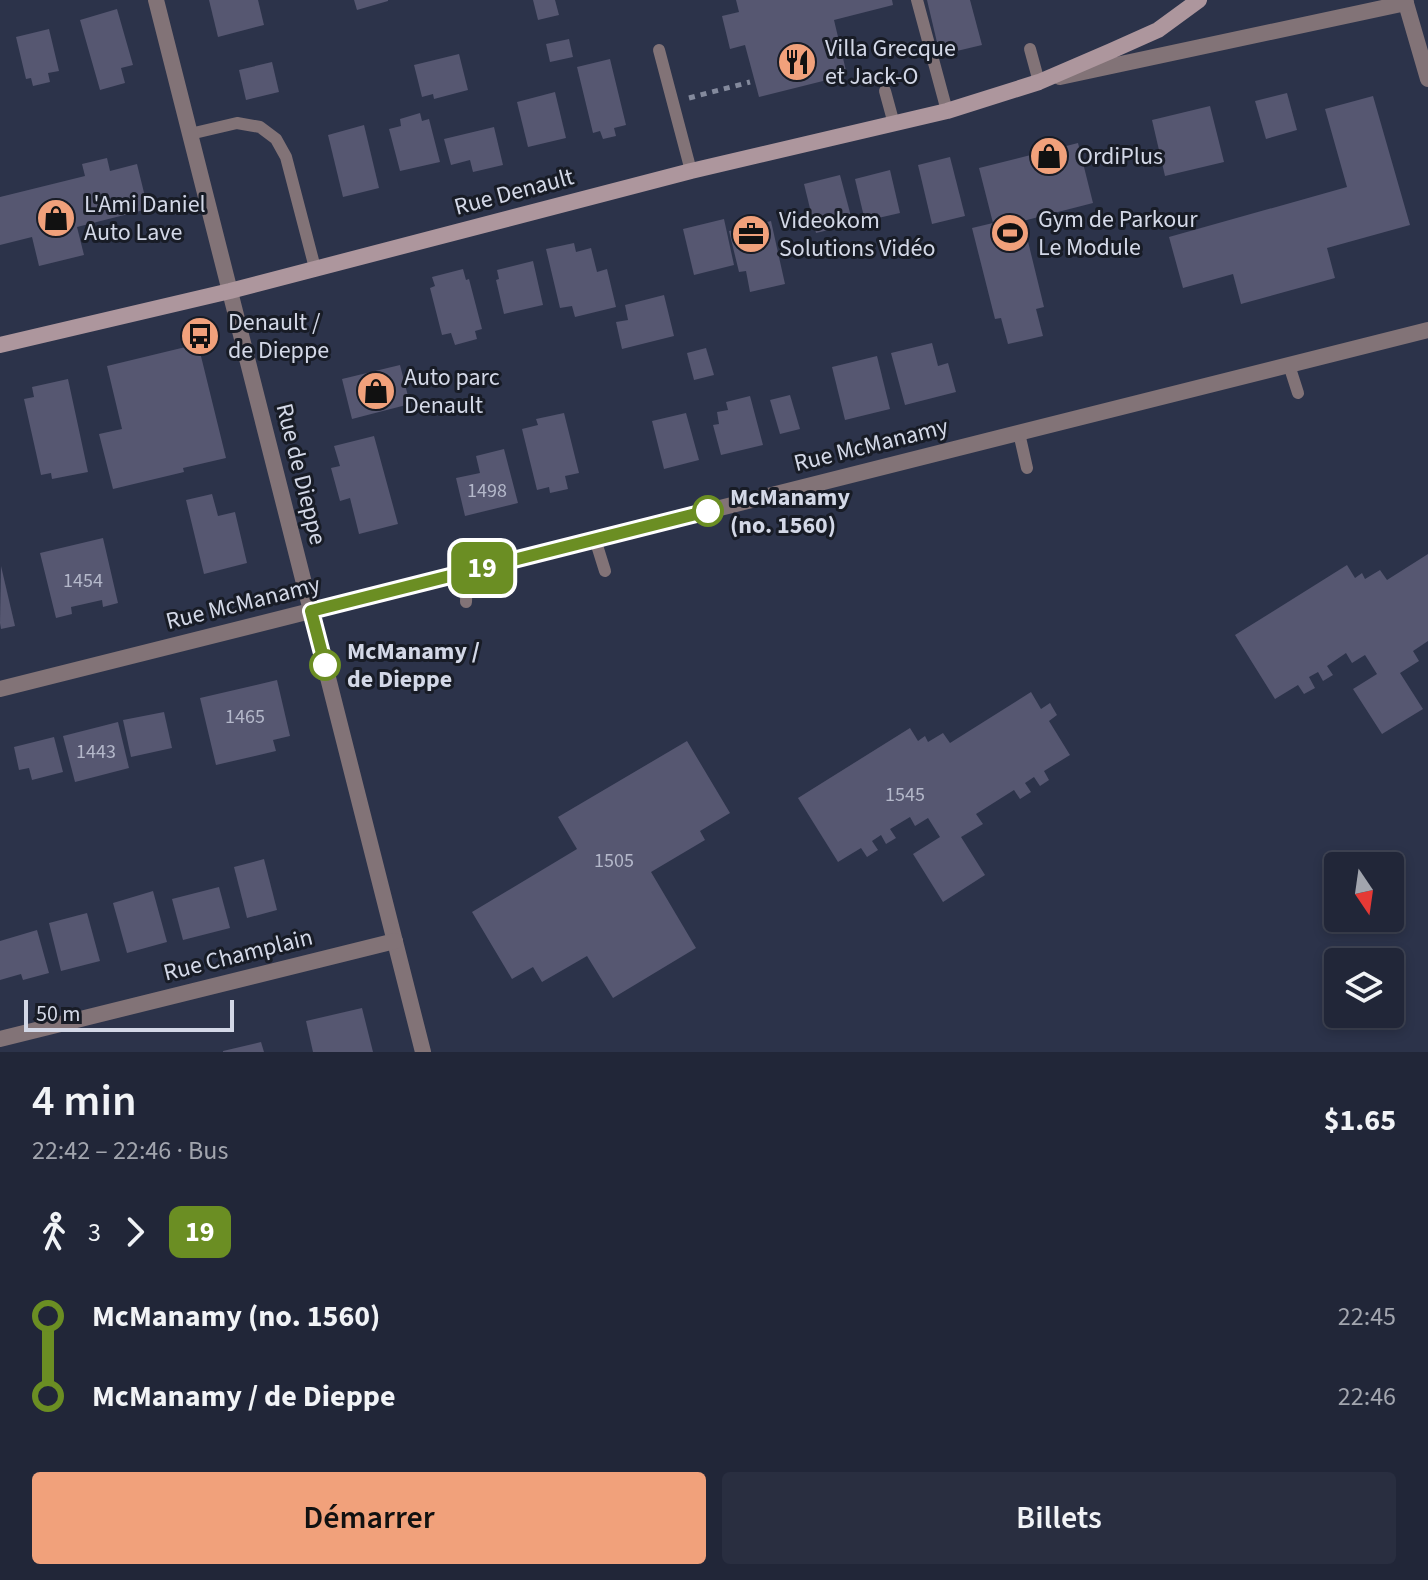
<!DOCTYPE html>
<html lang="fr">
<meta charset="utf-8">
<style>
:root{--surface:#212638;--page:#292e40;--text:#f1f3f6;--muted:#a2a5ae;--line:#3e4353;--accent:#f1a17b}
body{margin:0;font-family:"Source Sans 3",sans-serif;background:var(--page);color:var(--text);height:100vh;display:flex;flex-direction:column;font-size:30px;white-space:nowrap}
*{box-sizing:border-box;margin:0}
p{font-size:26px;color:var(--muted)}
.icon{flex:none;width:44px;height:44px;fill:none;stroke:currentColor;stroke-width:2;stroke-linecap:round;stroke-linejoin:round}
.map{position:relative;height:1052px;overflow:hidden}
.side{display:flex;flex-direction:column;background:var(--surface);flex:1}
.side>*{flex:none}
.badge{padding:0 16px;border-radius:12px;font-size:28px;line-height:52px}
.needle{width:52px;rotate:167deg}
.tools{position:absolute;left:1324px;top:852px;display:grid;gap:16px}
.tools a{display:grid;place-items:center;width:80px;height:80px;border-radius:8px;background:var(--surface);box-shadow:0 4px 12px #0003,0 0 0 2px var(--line);font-size:40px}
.scale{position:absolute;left:24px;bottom:20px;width:210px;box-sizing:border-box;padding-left:8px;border:4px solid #d3d8e7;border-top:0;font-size:22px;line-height:28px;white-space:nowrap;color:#d3d8e7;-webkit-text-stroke:6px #181c26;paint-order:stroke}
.map>.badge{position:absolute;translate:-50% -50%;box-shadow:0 0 0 4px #fff}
.legs{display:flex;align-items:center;gap:12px;height:88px;padding:0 32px;font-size:26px}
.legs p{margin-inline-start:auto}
.summary{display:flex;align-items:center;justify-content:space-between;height:136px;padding:0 32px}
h1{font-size:44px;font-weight:600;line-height:60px}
.button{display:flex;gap:16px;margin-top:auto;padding:16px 32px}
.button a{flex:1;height:92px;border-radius:8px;background:var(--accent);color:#111;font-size:32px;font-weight:600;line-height:92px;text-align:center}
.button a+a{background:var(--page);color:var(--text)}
ul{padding:0 32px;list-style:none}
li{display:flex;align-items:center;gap:28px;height:80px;font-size:30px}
li i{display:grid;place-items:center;width:12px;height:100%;margin:0 10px;background:currentColor}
li i::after{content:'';width:20px;height:20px;margin:-10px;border:6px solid;border-radius:50%;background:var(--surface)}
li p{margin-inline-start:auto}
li:first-child i{background:linear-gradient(#0000 50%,currentColor 0)}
li:last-child i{background:linear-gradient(currentColor 50%,#0000 0)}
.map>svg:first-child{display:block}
</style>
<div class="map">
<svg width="1428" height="1052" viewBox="0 0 1428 1052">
<rect width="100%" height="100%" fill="#2c334a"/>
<g fill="#565771">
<polygon points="209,0 258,0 264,25 218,37"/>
<polygon points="354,0 388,0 388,1 357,10"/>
<polygon points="533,0 555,0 559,15 538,20"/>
<polygon points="736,0 892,0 893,5 834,20 847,75 759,97 745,45 730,49 722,16 739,12"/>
<polygon points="927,0 970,0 982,45 940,55"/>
<polygon points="117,9 133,65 121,68 125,83 100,90 80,20"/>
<polygon points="49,29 59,71 48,73 50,82 33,86 31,78 26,79 16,37"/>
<polygon points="569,39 573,57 550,62 546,44"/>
<polygon points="459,54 468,90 434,99 433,94 422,97 414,65"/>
<polygon points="610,59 626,125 614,128 616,136 603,139 600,131 593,133 577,67"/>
<polygon points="272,62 279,92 246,100 239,70"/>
<polygon points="555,92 566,138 528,147 517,102"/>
<polygon points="1287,93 1297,130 1266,139 1255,101"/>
<polygon points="1373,96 1410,225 1327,248 1335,278 1241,304 1233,274 1183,288 1169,237 1347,187 1325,109"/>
<polygon points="1210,106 1224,162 1165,176 1152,120"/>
<polygon points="420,113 422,121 429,119 440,162 400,171 389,129 401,126 400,119"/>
<polygon points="364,125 379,188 343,197 328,135"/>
<polygon points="494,127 503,165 473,172 470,160 451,165 444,139"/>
<polygon points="1078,143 1093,203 1023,221 1044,307 1036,309 1043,336 1008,344 1001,318 995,319 972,228 993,223 979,168"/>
<polygon points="950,157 965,216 932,224 918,165"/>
<polygon points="107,158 110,171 137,164 148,209 77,227 84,255 39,266 32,237 0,245 0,197 85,176 82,164"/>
<polygon points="890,170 900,213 865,221 855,179"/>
<polygon points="840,175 853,224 816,233 804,184"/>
<polygon points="724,219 734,265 694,275 683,229"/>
<polygon points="771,221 785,284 750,292 746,271 739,272 729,231"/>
<polygon points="574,243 576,252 591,248 597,272 607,269 616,307 575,317 572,306 560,308 546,249"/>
<polygon points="533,261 543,305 504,314 496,280 499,279 497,270"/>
<polygon points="463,269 466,280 469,279 482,329 475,331 477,339 455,345 451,333 442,335 430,288 435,286 432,277"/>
<polygon points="664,295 674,336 622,349 616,322 628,320 625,305"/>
<polygon points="932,343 938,366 948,363 956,392 905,405 891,353"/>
<polygon points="198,344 226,458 183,468 184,472 113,489 99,434 122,429 107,366"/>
<polygon points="706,348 714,375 694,380 687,353"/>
<polygon points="877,356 890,409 845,420 832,367"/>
<polygon points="400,365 410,404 352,419 342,379"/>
<polygon points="68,379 88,472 52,479 51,473 41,475 24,399 34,397 32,387"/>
<polygon points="790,395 800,429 780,434 770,400"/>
<polygon points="750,396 763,445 721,455 713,425 719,424 717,412 728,410 726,402"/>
<polygon points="564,413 579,473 565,476 568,489 550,493 549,487 537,490 522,429 538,425 536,419"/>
<polygon points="686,413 699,460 664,469 652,421"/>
<polygon points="374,436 398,524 359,534 350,498 340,501 331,468 340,466 334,446"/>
<polygon points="504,449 518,503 465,516 456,478 480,473 476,456"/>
<polygon points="212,494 218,516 235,512 247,563 204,574 186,500"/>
<polygon points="103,538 118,603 103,607 102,600 71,607 72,614 56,618 40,553"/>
<polygon points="1428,554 1428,641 1413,651 1419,661 1400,673 1423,709 1382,734 1353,689 1377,674 1365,655 1352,663 1346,653 1327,666 1333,675 1323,681 1318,672 1309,677 1315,688 1304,694 1298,685 1275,699 1235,635 1347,565 1355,578 1362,573 1365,579 1380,570 1387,580"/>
<polygon points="1,566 15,626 1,629 0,623"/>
<polygon points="277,680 290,736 273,740 276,751 216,765 200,698"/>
<polygon points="1031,692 1041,709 1050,703 1057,715 1049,721 1070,755 1044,771 1049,780 1040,786 1034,777 1025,783 1031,792 1020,799 1014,790 976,814 983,824 961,837 985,875 943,902 913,854 940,837 928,818 915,826 910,817 890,829 896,838 886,844 881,835 872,841 878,850 867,857 861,848 838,862 798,798 910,728 918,741 925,736 928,742 943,733 950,743"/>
<polygon points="164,712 172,748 131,757 123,720"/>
<polygon points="118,722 129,768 75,782 63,736"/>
<polygon points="54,737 63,772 32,780 29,768 19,770 14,747"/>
<polygon points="687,741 730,813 700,831 705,840 651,872 696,948 613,998 587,956 542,982 533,967 512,979 472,912 577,849 558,817"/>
<polygon points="264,859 277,910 247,918 234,867"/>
<polygon points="219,887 230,928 183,940 172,899"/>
<polygon points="153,891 167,942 127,953 113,903"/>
<polygon points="87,913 100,961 61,971 49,923"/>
<polygon points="37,930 49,973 23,980 21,974 0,980 0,941"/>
<polygon points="362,1008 373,1052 313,1052 306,1021"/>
<polygon points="261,1042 264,1052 223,1052 223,1051"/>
</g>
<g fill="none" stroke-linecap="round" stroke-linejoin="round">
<polyline stroke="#848a9d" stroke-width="5" stroke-dasharray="6 6" stroke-linecap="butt" points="689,98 750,82"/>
<g stroke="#827377" stroke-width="12">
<polyline points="917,0 947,111"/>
<polyline points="1030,49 1039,82"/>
<polyline points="659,50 691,171"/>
<polyline points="885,91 894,124"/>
<polyline points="190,134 237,123 260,127 276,139 286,157 315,268"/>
<polyline points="1289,365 1298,393"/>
<polyline points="1019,433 1027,468"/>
<polyline points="595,539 605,571"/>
<polyline points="466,602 467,572"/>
</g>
<g stroke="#827377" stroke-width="16">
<polyline points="156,0 423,1052"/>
<polyline points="1405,0 1428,79"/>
<polyline points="1060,77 1406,3"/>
<polyline points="0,689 1428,330"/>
<polyline points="0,1039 395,941"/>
</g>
<polyline stroke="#ad969d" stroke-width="16" points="0,345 230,291 691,171 947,111 1039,82 1111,51 1158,30 1199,0"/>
</g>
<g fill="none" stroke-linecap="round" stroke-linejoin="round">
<defs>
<polyline id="line-1" points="325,665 311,611 708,511"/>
</defs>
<use href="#line-1" stroke="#fff" stroke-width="18"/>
<use href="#line-1" stroke="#6b8e23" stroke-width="12"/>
</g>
<defs>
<symbol id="restaurant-disc" viewBox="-11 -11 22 22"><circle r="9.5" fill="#f1a17b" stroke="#181c26"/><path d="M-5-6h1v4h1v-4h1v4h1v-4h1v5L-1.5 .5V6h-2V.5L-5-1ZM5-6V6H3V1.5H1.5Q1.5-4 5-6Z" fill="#111"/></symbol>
<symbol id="shop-disc" viewBox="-11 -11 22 22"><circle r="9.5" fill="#f1a17b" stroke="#181c26"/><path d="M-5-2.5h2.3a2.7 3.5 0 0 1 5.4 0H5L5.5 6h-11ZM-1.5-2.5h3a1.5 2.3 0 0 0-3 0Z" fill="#111"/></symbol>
<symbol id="stadium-disc" viewBox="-11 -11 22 22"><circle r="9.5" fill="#f1a17b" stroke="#181c26"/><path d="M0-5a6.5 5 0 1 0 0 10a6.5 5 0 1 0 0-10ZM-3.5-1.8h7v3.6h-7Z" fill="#111"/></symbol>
<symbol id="office-disc" viewBox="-11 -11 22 22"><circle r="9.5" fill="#f1a17b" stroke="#181c26"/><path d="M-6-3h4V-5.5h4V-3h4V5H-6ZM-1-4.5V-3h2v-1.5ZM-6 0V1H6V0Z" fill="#111"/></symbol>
<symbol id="bus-disc" viewBox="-11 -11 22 22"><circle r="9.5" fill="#f1a17b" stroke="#181c26"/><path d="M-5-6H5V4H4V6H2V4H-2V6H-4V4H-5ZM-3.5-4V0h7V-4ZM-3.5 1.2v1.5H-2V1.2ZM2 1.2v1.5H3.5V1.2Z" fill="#111"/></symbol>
</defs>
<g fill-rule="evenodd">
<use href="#restaurant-disc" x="775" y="40" width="44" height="44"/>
<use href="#shop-disc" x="1027" y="134" width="44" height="44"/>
<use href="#shop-disc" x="34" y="196" width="44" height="44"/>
<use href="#stadium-disc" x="988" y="211" width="44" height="44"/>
<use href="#office-disc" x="729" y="212" width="44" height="44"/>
<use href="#bus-disc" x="178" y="314" width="44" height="44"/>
<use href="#shop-disc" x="354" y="369" width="44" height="44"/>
</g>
<g fill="#fff" stroke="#6b8e23" stroke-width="4">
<circle cx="708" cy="511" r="14"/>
<circle cx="325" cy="665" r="14"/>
</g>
<g text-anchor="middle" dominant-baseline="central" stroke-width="6" stroke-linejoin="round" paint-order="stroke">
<g font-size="20" fill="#b4b8ca">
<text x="487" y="491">1498</text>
<text x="83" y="581">1454</text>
<text x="245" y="717">1465</text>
<text x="96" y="752">1443</text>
<text x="905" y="795">1545</text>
<text x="614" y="861">1505</text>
</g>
<g font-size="24" fill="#d3d8e7" stroke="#181c26" text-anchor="start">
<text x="825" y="48">Villa Grecque<tspan x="825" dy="28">et Jack-O</tspan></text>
<text x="1077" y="156">OrdiPlus</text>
<text x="84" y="204">L'Ami Daniel<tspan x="84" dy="28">Auto Lave</tspan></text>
<text x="1038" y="219">Gym de Parkour<tspan x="1038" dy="28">Le Module</tspan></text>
<text x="779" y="220">Videokom<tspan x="779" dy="28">Solutions Vidéo</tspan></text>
<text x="228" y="322">Denault /<tspan x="228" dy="28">de Dieppe</tspan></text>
<text x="404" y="377">Auto parc<tspan x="404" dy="28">Denault</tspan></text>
</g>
<g font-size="24" fill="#d3d8e7" stroke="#181c26">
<text transform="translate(514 192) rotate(-15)">Rue Denault</text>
<text transform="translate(871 445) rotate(-14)">Rue McManamy</text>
<text transform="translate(301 474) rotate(76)">Rue de Dieppe</text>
<text transform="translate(243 603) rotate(-14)">Rue McManamy</text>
<text transform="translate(238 955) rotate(-14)">Rue Champlain</text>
</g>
<g font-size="24" font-weight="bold" fill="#d3d8e7" stroke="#181c26" text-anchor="start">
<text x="730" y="497">McManamy<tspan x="730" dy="28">(no. 1560)</tspan></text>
<text x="347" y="651">McManamy /<tspan x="347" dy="28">de Dieppe</tspan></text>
</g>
</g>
</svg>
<div class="tools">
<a><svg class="needle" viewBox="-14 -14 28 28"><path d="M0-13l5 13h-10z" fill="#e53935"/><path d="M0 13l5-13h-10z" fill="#a2a5ae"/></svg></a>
<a><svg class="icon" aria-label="layers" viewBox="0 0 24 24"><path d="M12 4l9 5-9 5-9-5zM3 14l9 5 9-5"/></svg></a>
</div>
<div class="scale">50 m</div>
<b class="badge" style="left:482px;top:568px;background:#6b8e23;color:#fff">19</b>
</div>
<section class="side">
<div class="summary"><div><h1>4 min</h1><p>22:42 – 22:46 · Bus</p></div><b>$1.65</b></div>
<div class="legs"><svg class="icon" aria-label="walk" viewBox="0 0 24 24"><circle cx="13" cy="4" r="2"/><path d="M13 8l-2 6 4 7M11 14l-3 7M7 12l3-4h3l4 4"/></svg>3<svg class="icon" aria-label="forward" viewBox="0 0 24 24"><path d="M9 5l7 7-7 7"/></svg><b class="badge" style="background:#6b8e23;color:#fff">19</b></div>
<ul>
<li><i style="color:#6b8e23"></i><b>McManamy (no. 1560)</b><p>22:45</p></li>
<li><i style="color:#6b8e23"></i><b>McManamy / de Dieppe</b><p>22:46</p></li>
</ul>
<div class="button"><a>Démarrer</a><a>Billets</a></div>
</section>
